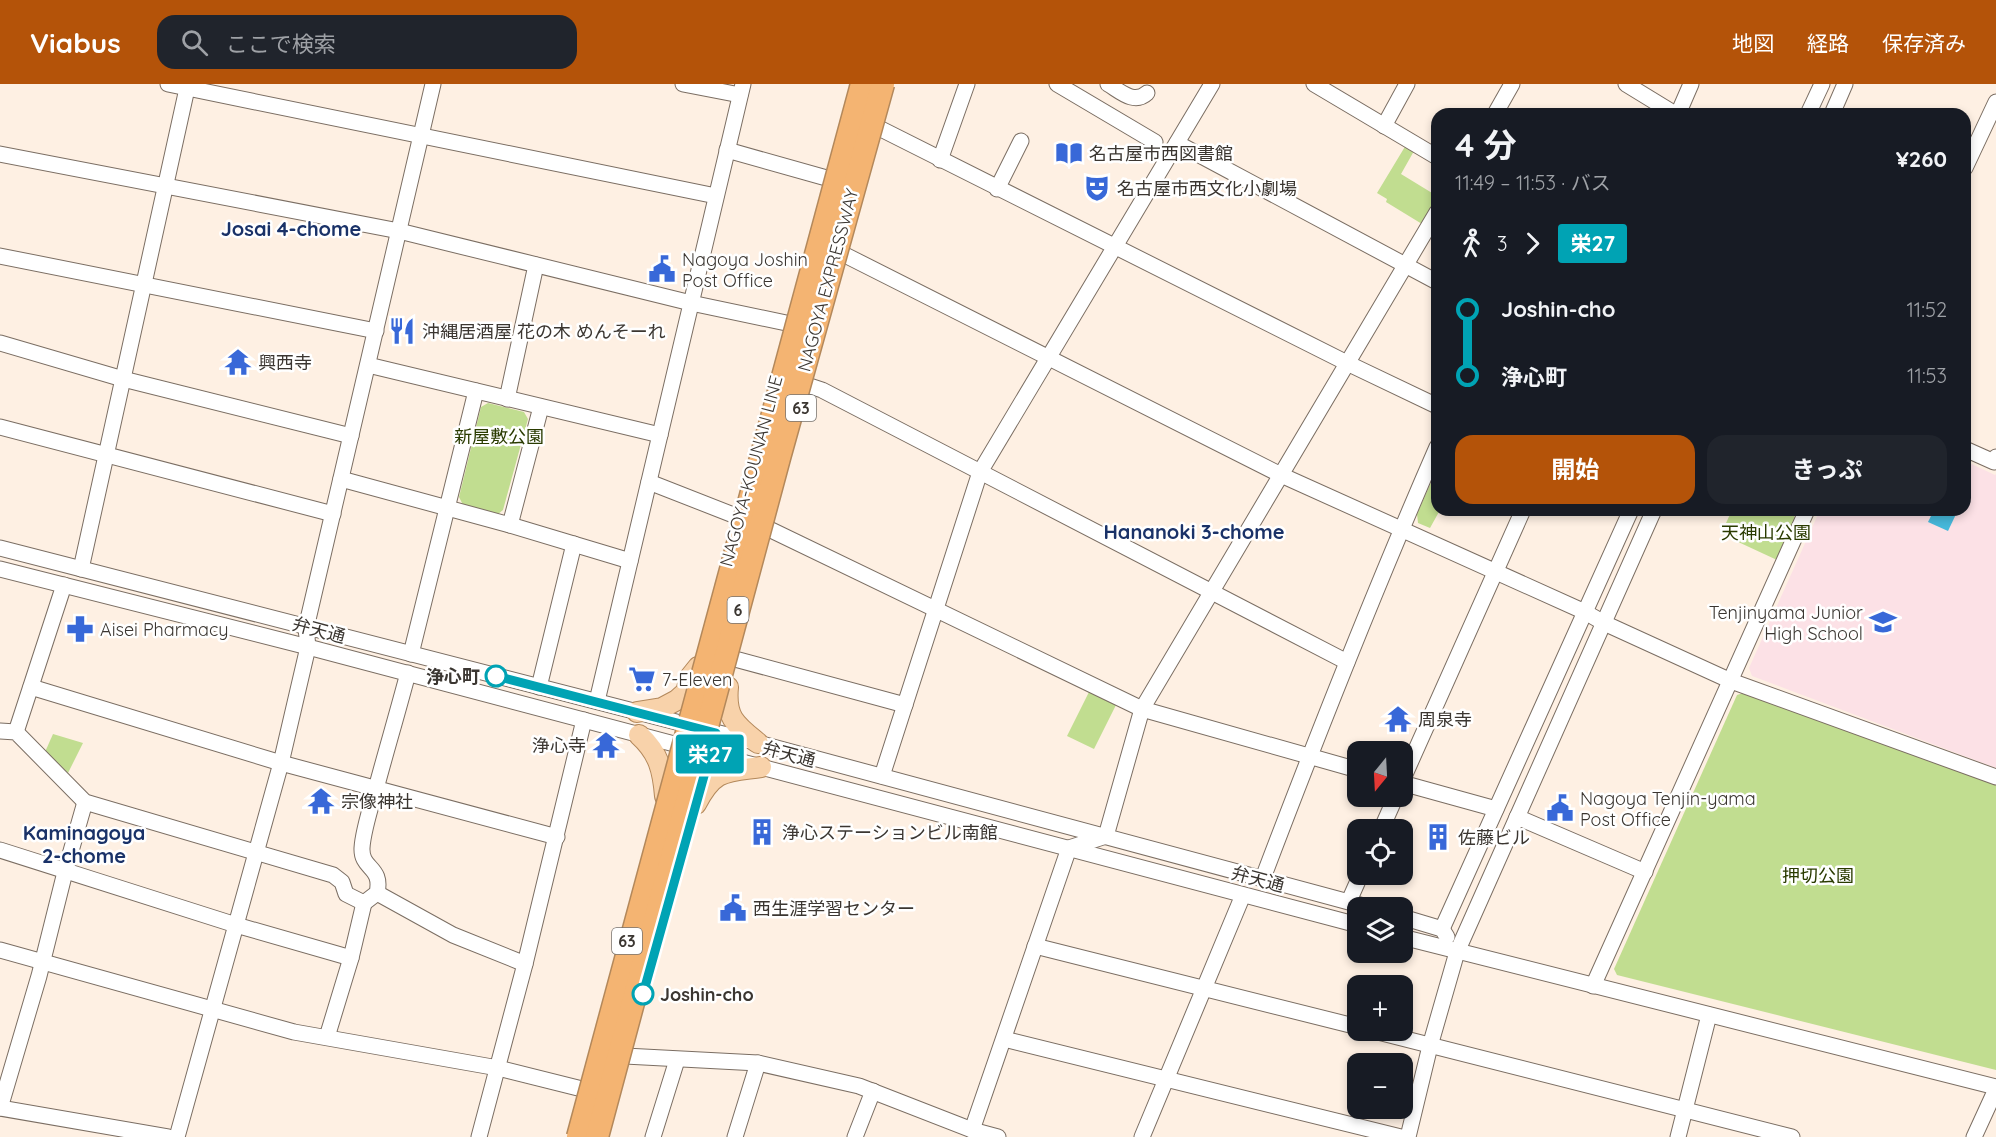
<!DOCTYPE html>
<html lang="ja">
<meta charset="utf-8">
<style>
:root{--surface:#171b24;--page:#20242c;--text:#f1f3f6;--muted:#9ea1a6;--accent:#b45309}
body{margin:0;font-family:Quicksand,"Noto Sans JP",sans-serif;background:var(--page);color:var(--text);height:100vh;display:flex;flex-direction:column;font-size:22px;white-space:nowrap}
*{box-sizing:border-box;margin:0}
p{font-size:20px;color:var(--muted)}
.icon{flex:none;width:33px;height:33px;fill:none;stroke:currentColor;stroke-width:2;stroke-linecap:round;stroke-linejoin:round}
.map{position:relative;flex:1;overflow:hidden}
.details{position:absolute;left:1431px;top:24px;width:540px;height:408px;display:flex;flex-direction:column;background:var(--surface);border-radius:18px;box-shadow:0 3px 9px #0003}
.details>*{flex:none}
.badge{padding:0 12px;border-radius:4px;font-size:21px;line-height:39px}
.needle{width:39px;rotate:198deg}
.fabs{position:absolute;left:1347px;top:657px;display:grid;gap:12px}
.fabs a{display:grid;place-items:center;width:66px;height:66px;border-radius:12px;background:var(--surface);box-shadow:0 3px 9px #0003;font-size:30px}
.map>.badge{position:absolute;translate:-50% -50%;box-shadow:0 0 0 3px #fff}
.legs{display:flex;align-items:center;gap:9px;height:66px;padding:0 24px;font-size:20px}
.legs p{margin-inline-start:auto}
.headline{display:flex;align-items:center;justify-content:space-between;height:102px;padding:0 24px}
h1{font-size:33px;font-weight:700;line-height:45px}
.cta{display:flex;gap:12px;margin-top:auto;padding:12px 24px}
.cta a{flex:1;height:69px;border-radius:18px;background:var(--accent);color:#fff;font-size:24px;font-weight:700;line-height:69px;text-align:center}
.cta a+a{background:var(--page);color:var(--text)}
ul{padding:0 24px;list-style:none}
li{display:flex;align-items:center;gap:21px;height:66px;font-size:22px}
li i{display:grid;place-items:center;width:9px;height:100%;margin:0 8px;background:currentColor}
li i::after{content:'';width:15px;height:15px;margin:-8px;border:4px solid;border-radius:50%;background:var(--surface)}
li p{margin-inline-start:auto}
li:first-child i{background:linear-gradient(#0000 50%,currentColor 0)}
li:last-child i{background:linear-gradient(currentColor 50%,#0000 0)}
header{display:flex;align-items:center;gap:36px;box-sizing:border-box;height:84px;padding:0 30px;background:var(--accent);color:#fff}
header strong{font-size:28px}
nav{display:flex;gap:33px;margin-inline-start:auto;font-size:21px}
.search{width:420px;height:54px;background:var(--page);display:flex;align-items:center;gap:15px;box-sizing:border-box;padding:0 21px;border-radius:18px;color:var(--muted);font-size:22px}
.map>svg:first-child{display:block}
</style>
<header>
<strong>Viabus</strong>
<div class="search"><svg class="icon" aria-label="search" viewBox="0 0 24 24"><circle cx="10" cy="10" r="6"/><path d="M15 15l6 6"/></svg>ここで検索</div>
<nav><a>地図</a><a>経路</a><a>保存済み</a></nav>
</header>
<div class="map">
<svg width="1996" height="1053" viewBox="0 0 1996 1053">
<rect width="100%" height="100%" fill="#fef0e3"/>
<polygon fill="#fce1e6" points="1965,377 1995,391 1996,390 1996,684 1752,592 1749,584 1820,426 1965,426"/>
<g fill="#c1dd90">
<polygon points="1406,61 1414,67 1401,90 1437,112 1422,140 1386,118 1387,115 1377,109"/>
<polygon points="488,319 524,328 528,335 503,426 498,430 463,421 459,413 481,323"/>
<polygon points="1433,394 1437,396 1437,426 1440,426 1430,444 1418,439 1417,430"/>
<polygon points="1732,426 1793,427 1795,435 1777,476 1721,450"/>
<polygon points="1089,608 1116,621 1094,665 1067,652"/>
<polygon points="1743,609 1996,700 1996,986 1617,891 1614,885 1737,611"/>
<polygon points="53,650 83,659 68,689 45,668"/>
</g>
<polygon fill="#46b8da" points="1934,426 1958,426 1948,447 1928,438"/>
<g fill="none" stroke-linecap="round" stroke-linejoin="round">
<defs>
<g id="minor">
<polyline points="168,0 716,112"/>
<polyline points="683,0 740,11"/>
<polyline points="1057,0 1155,58"/>
<path d="M 1108,0 C 1120,7 1134,21 1147,9"/>
<polyline points="1314,0 1437,73"/>
<polyline points="1626,0 1675,30"/>
<polyline points="1495,30 1512,0"/>
<polyline points="1678,30 1691,0"/>
<polyline points="1808,30 1822,0"/>
<polyline points="1832,30 1845,0"/>
<polyline points="1384,42 1407,0"/>
<polyline points="877,43 1347,279 1437,322"/>
<polyline points="1177,59 1437,198"/>
<polyline points="727,66 830,95"/>
<polyline points="0,70 399,147 691,219 791,240"/>
<polyline points="940,76 967,0"/>
<polyline points="1965,84 1996,18"/>
<polyline points="997,105 1021,57"/>
<polyline points="841,169 1281,391 1585,528 1604,539 1731,597 1996,693"/>
<polyline points="0,172 376,247"/>
<polyline points="0,259 123,295 351,352"/>
<polyline points="368,281 660,351"/>
<polyline points="807,301 822,306 1347,578"/>
<polyline points="507,315 536,181"/>
<polyline points="0,343 333,430"/>
<polyline points="1965,365 1994,378 1996,373"/>
<polyline points="341,395 510,441 630,477"/>
<polyline points="649,398 769,445 1142,625 1358,686"/>
<polyline points="510,441 541,323"/>
<polyline points="0,464 758,659 1371,824"/>
<polyline points="0,485 308,563 1358,841"/>
<polyline points="81,485 188,0"/>
<polyline points="411,570 476,307"/>
<polyline points="735,575 905,621"/>
<polyline points="31,603 281,679 557,753"/>
<polyline points="539,603 574,460"/>
<polyline points="597,617 743,0"/>
<path d="M 0,647 L 16,648 L 85,718 L 333,791 L 342,798 L 346,810 L 364,819 L 377,809 C 383,782 361,786 362,764 C 363,746 372,719 377,701 C 387,664 398,627 408,589"/>
<polyline points="16,648 64,501"/>
<polyline points="882,692 980,388 1212,0"/>
<polyline points="1402,697 1523,426"/>
<polyline points="1402,699 1496,725"/>
<polyline points="1517,733 1645,788"/>
<polyline points="1381,746 1396,712"/>
<polyline points="0,766 236,841 351,874"/>
<path d="M 1263,794 C 1318,649 1375,505 1437,363"/>
<polyline points="377,809 453,851 525,880"/>
<polyline points="1349,817 1361,790"/>
<polyline points="1402,833 1442,845 1447,853"/>
<polyline points="1442,845 1631,426"/>
<polyline points="1402,853 1996,1003"/>
<polyline points="1035,862 1358,943"/>
<polyline points="0,866 294,948 498,984 586,1006"/>
<polyline points="1593,902 1807,426"/>
<polyline points="1370,946 1792,1053"/>
<polyline points="327,953 351,874 364,819"/>
<polyline points="1004,955 1401,1053"/>
<polyline points="625,972 758,979 859,1002 972,1046 998,1053"/>
<polyline points="0,1024 39,892 65,788 85,718"/>
<polyline points="0,1024 168,1053"/>
<polyline points="972,1046 1069,764 1106,752 1142,625 1437,128"/>
<polyline points="177,1053 281,679 308,563 306,544 433,0"/>
<polyline points="479,1053 525,880 584,636"/>
<polyline points="653,1053 677,976"/>
<polyline points="735,1053 758,979"/>
<polyline points="855,1053 873,1007"/>
<polyline points="1142,1053 1243,811"/>
<polyline points="1408,1053 1430,962 1457,868 1654,426"/>
<polyline points="1678,1053 1709,931"/>
<polyline points="1974,1053 1996,1005"/>
</g>
<g id="major">
<path d="M 728,603 C 725,634 736,641 758,659"/>
<polyline points="637,628 662,624 677,616 686,608 690,593 698,583"/>
<path d="M 639,651 C 659,669 663,687 665,712"/>
<path d="M 696,720 C 714,685 725,688 761,683"/>
</g>
</defs>
<use href="#minor" stroke="#7b6e63" stroke-width="17"/>
<use href="#major" stroke="#b3885b" stroke-width="22"/>
<use href="#minor" stroke="#fff" stroke-width="15"/>
<use href="#major" stroke="#f8d2aa" stroke-width="20"/>
<defs>
<g id="highway-bridge">
<polyline points="578,1053 862,0"/>
<polyline points="597,1053 779,374 883,0"/>
</g>
</defs>
<use href="#highway-bridge" stroke="#b3885b" stroke-width="25" stroke-linecap="butt"/>
<use href="#highway-bridge" stroke="#f4b472" stroke-width="22"/>
</g>
<g fill="none" stroke-linecap="round" stroke-linejoin="round">
<defs>
<polyline id="line-1" points="496,592 716,649 643,910"/>
</defs>
<use href="#line-1" stroke="#fff" stroke-width="14"/>
<use href="#line-1" stroke="#00a3b4" stroke-width="9"/>
</g>
<defs>
<symbol id="library-bare" viewBox="-9 -9 18 18"><path d="M-6-4Q-3-5.5-.7-3.5V5Q-3 3-6 4ZM6-4Q3-5.5 .7-3.5V5Q3 3 6 4Z" fill="#3868d8" stroke="#fff" stroke-width="2.5" paint-order="stroke"/></symbol>
<symbol id="theatre-bare" viewBox="-9 -9 18 18"><path d="M-5-5.5Q0-4 5-5.5V0Q5 5 0 6Q-5 5-5 0ZM-3.3-2.5H-1v1.5H-3.3ZM1-2.5H3.3v1.5H1ZM-2.8 1Q0 5.5 2.8 1Z" fill="#3868d8" stroke="#fff" stroke-width="2.5" paint-order="stroke"/></symbol>
<symbol id="civic-bare" viewBox="-9 -9 18 18"><path d="M-.6-6.5H3V-4.5H.6V-3L4-1V1h2V6H-6V1h2V-1L-.6-3ZM-1.2 2.5V6h2.4V2.5Z" fill="#3868d8" stroke="#fff" stroke-width="2.5" paint-order="stroke"/></symbol>
<symbol id="restaurant-bare" viewBox="-9 -9 18 18"><path d="M-5-6h1v4h1v-4h1v4h1v-4h1v5L-1.5 .5V6h-2V.5L-5-1ZM5-6V6H3V1.5H1.5Q1.5-4 5-6Z" fill="#3868d8" stroke="#fff" stroke-width="2.5" paint-order="stroke"/></symbol>
<symbol id="temple-bare" viewBox="-9 -9 18 18"><path d="M0-6L5-2H3V0L6.5 2.5H4V6H1.5V3h-3V6H-4V2.5H-6.5L-3 0V-2H-5Z" fill="#3868d8" stroke="#fff" stroke-width="2.5" paint-order="stroke"/></symbol>
<symbol id="school-bare" viewBox="-9 -9 18 18"><path d="M0-5L7-2L0 1L-7-2ZM-4 1L0 2.5L4 1V4Q0 6-4 4Z" fill="#3868d8" stroke="#fff" stroke-width="2.5" paint-order="stroke"/></symbol>
<symbol id="pharmacy-bare" viewBox="-9 -9 18 18"><path d="M-2-6h4v4h4v4h-4v4h-4v-4h-4v-4h4Z" fill="#3868d8" stroke="#fff" stroke-width="2.5" paint-order="stroke"/></symbol>
<symbol id="supermarket-bare" viewBox="-9 -9 18 18"><path d="M-6-5.5h2.5l.6 2H6L4.5 2H-2.5L-4.4-4H-6ZM-1.5 3.2a1.3 1.3 0 1 0 .1 0ZM3 3.2a1.3 1.3 0 1 0 .1 0Z" fill="#3868d8" stroke="#fff" stroke-width="2.5" paint-order="stroke"/></symbol>
<symbol id="building-bare" viewBox="-9 -9 18 18"><path d="M-4-6H4V6H1V3H-1V6H-4ZM-2.5-4.3h1.7v1.8h-1.7ZM.8-4.3h1.7v1.8H.8ZM-2.5-1h1.7V.8h-1.7ZM.8-1h1.7V.8H.8Z" fill="#3868d8" stroke="#fff" stroke-width="2.5" paint-order="stroke"/></symbol>
</defs>
<g fill-rule="evenodd">
<use href="#library-bare" x="1050" y="50" width="38" height="38"/>
<use href="#theatre-bare" x="1078" y="85" width="38" height="38"/>
<use href="#civic-bare" x="643" y="166" width="38" height="38"/>
<use href="#restaurant-bare" x="383" y="228" width="38" height="38"/>
<use href="#temple-bare" x="219" y="259" width="38" height="38"/>
<use href="#school-bare" x="1864" y="519" width="38" height="38"/>
<use href="#pharmacy-bare" x="61" y="526" width="38" height="38"/>
<use href="#supermarket-bare" x="623" y="576" width="38" height="38"/>
<use href="#temple-bare" x="1379" y="616" width="38" height="38"/>
<use href="#temple-bare" x="587" y="642" width="38" height="38"/>
<use href="#temple-bare" x="302" y="698" width="38" height="38"/>
<use href="#civic-bare" x="1541" y="705" width="38" height="38"/>
<use href="#building-bare" x="743" y="729" width="38" height="38"/>
<use href="#building-bare" x="1419" y="734" width="38" height="38"/>
<use href="#civic-bare" x="714" y="805" width="38" height="38"/>
</g>
<g fill="#fff" stroke="#00a3b4" stroke-width="3">
<circle cx="496" cy="592" r="10"/>
<circle cx="643" cy="910" r="10"/>
</g>
<g text-anchor="middle" dominant-baseline="central" stroke-width="5" stroke-linejoin="round" paint-order="stroke">
<g fill="#fff" stroke="#76726f" stroke-width="1.5">
<rect x="786" y="311" width="30" height="26" rx="4.5"/>
<rect x="727.5" y="513" width="21" height="26" rx="4.5"/>
<rect x="612" y="844" width="30" height="26" rx="4.5"/>
</g>
<g font-size="16" font-weight="bold" fill="#3b3631">
<text x="801" y="324">63</text>
<text x="738" y="526">6</text>
<text x="627" y="857">63</text>
</g>
<g font-size="18" fill="#3b3631" stroke="#fff" text-anchor="start">
<text x="1089" y="69">名古屋市西図書館</text>
<text x="1117" y="104">名古屋市西文化小劇場</text>
<text x="682" y="175">Nagoya Joshin<tspan x="682" dy="21">Post Office</tspan></text>
<text x="422" y="247">沖縄居酒屋 花の木 めんそーれ</text>
<text x="258" y="278">興西寺</text>
<text x="1863" y="528" text-anchor="end">Tenjinyama Junior<tspan x="1863" dy="21">High School</tspan></text>
<text x="100" y="545">Aisei Pharmacy</text>
<text x="662" y="595">7-Eleven</text>
<text x="1418" y="635">周泉寺</text>
<text x="586" y="661" text-anchor="end">浄心寺</text>
<text x="1580" y="714">Nagoya Tenjin-yama<tspan x="1580" dy="21">Post Office</tspan></text>
<text x="341" y="717">宗像神社</text>
<text x="782" y="748">浄心ステーションビル南館</text>
<text x="1458" y="753">佐藤ビル</text>
<text x="753" y="824">西生涯学習センター</text>
</g>
<g font-size="18" fill="#3b3631" stroke="#fff">
<text transform="translate(828 196) rotate(-75)">NAGOYA EXPRESSWAY</text>
<text transform="translate(751 387) rotate(-75)">NAGOYA-KOUNAN LINE</text>
<text transform="translate(319 546) rotate(15)">弁天通</text>
<text transform="translate(789 670) rotate(15)">弁天通</text>
<text transform="translate(1258 795) rotate(15)">弁天通</text>
</g>
<g font-size="18" fill="#2a3b00" stroke="#fff">
<text x="499" y="352">新屋敷公園</text>
<text x="1766" y="448">天神山公園</text>
<text x="1818" y="791">押切公園</text>
</g>
<g font-size="18" font-weight="bold" fill="#3b3631" stroke="#fff" text-anchor="end">
<text x="480" y="592">浄心町</text>
<text x="660" y="910" text-anchor="start">Joshin-cho</text>
</g>
<g font-size="20" font-weight="bold" fill="#1a3268" stroke="#fff">
<text x="291" y="144">Josai 4-chome</text>
<text x="1194" y="447">Hananoki 3-chome</text>
<text x="84" y="748">Kaminagoya<tspan x="84" dy="23">2-chome</tspan></text>
</g>
</g>
</svg>
<div class="fabs">
<a><svg class="needle" viewBox="-14 -14 28 28"><path d="M0-13l5 13h-10z" fill="#e53935"/><path d="M0 13l5-13h-10z" fill="#9ea1a6"/></svg></a>
<a><svg class="icon" aria-label="locate" viewBox="0 0 24 24"><circle cx="12" cy="12" r="6"/><path d="M12 2v4M12 18v4M2 12h4M18 12h4"/></svg></a>
<a><svg class="icon" aria-label="layers" viewBox="0 0 24 24"><path d="M12 4l9 5-9 5-9-5zM3 14l9 5 9-5"/></svg></a>
<a>+</a>
<a>−</a>
</div>
<b class="badge" style="left:710px;top:670px;background:#00a3b4;color:#fff">栄27</b>
<section class="details">
<div class="headline"><div><h1>4 分</h1><p>11:49 – 11:53 · バス</p></div><b>¥260</b></div>
<div class="legs"><svg class="icon" aria-label="walk" viewBox="0 0 24 24"><circle cx="13" cy="4" r="2"/><path d="M13 8l-2 6 4 7M11 14l-3 7M7 12l3-4h3l4 4"/></svg>3<svg class="icon" aria-label="forward" viewBox="0 0 24 24"><path d="M9 5l7 7-7 7"/></svg><b class="badge" style="background:#00a3b4;color:#fff">栄27</b></div>
<ul>
<li><i style="color:#00a3b4"></i><b>Joshin-cho</b><p>11:52</p></li>
<li><i style="color:#00a3b4"></i><b>浄心町</b><p>11:53</p></li>
</ul>
<div class="cta"><a>開始</a><a>きっぷ</a></div>
</section>
</div>
